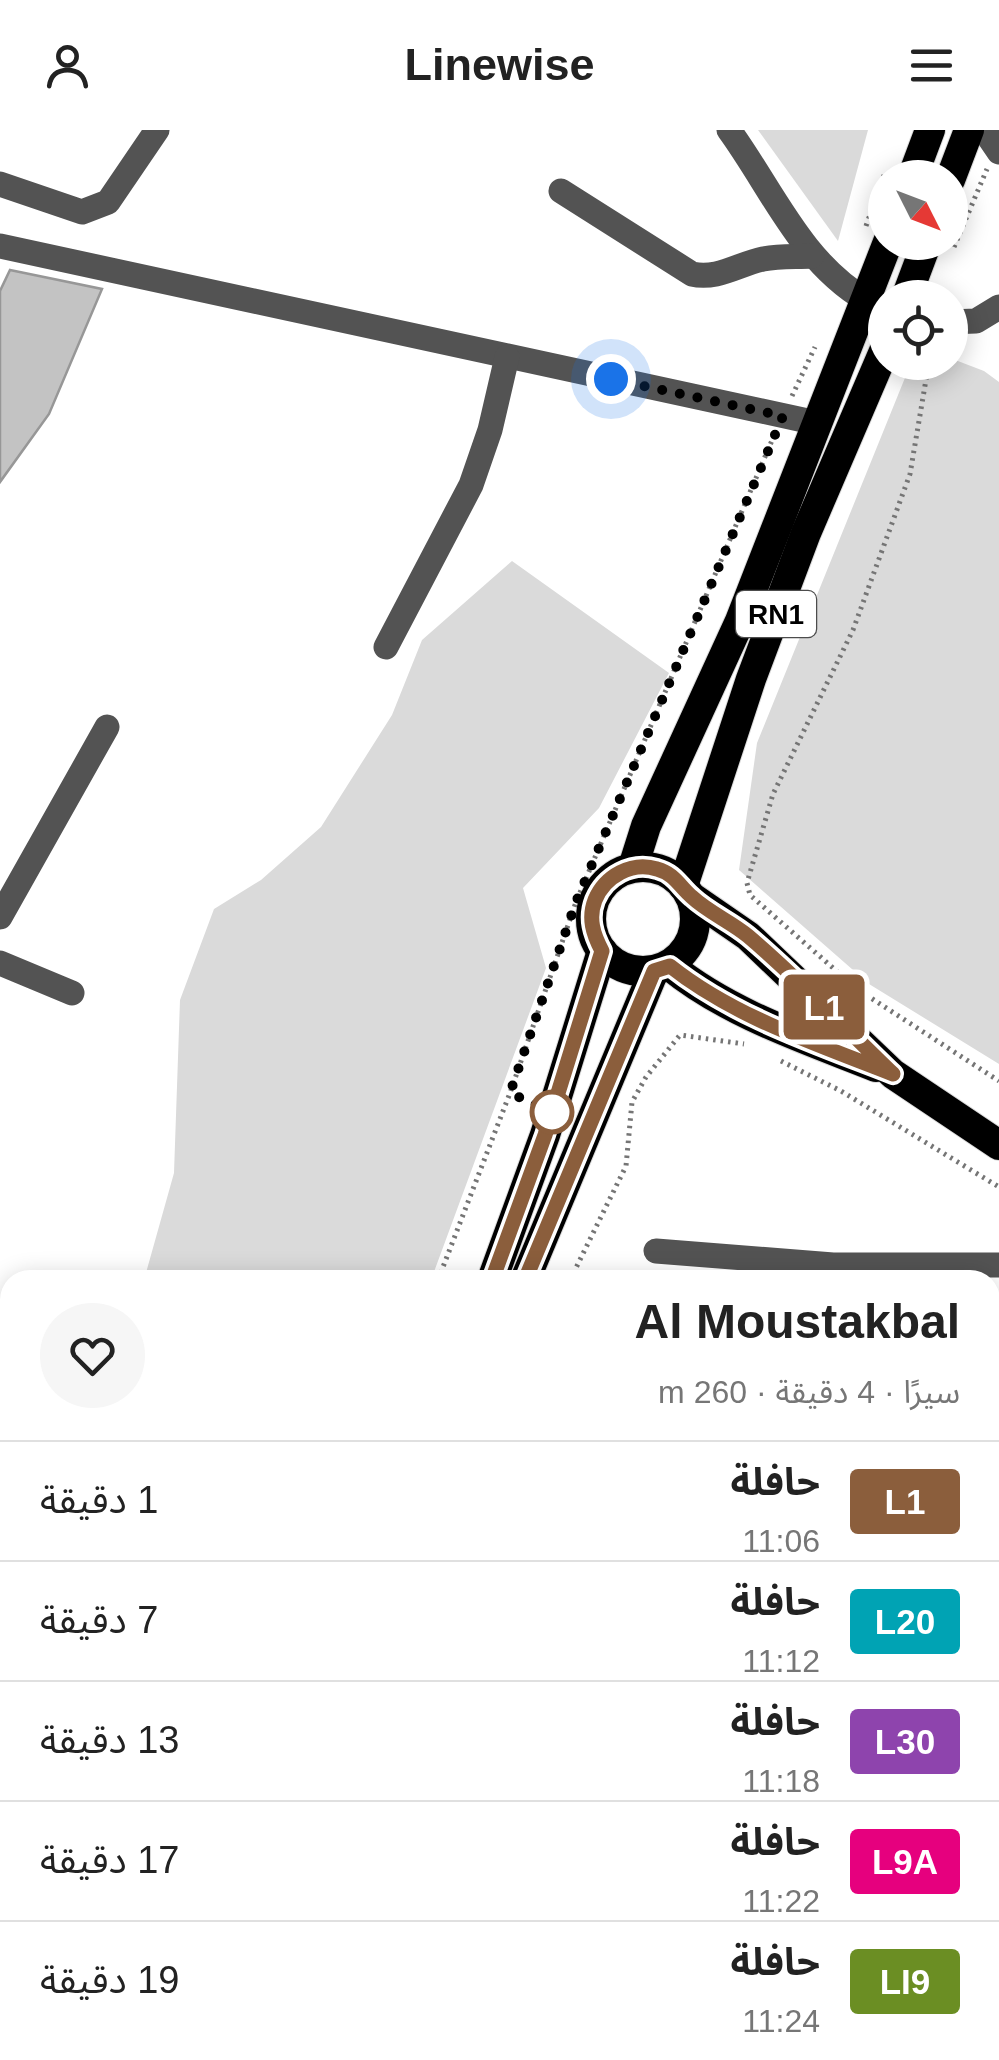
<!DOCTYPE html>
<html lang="ar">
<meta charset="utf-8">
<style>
:root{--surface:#fff;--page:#f6f6f6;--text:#222;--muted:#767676;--line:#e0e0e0}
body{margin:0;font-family:Arial,"Noto Sans Arabic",sans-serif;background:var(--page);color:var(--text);direction:rtl;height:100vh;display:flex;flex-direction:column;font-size:38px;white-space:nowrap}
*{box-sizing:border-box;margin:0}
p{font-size:32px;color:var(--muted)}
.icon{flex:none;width:55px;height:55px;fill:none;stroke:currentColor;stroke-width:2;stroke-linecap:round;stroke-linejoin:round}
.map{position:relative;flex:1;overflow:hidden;direction:ltr}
.drawer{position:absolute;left:0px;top:1140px;width:1000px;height:790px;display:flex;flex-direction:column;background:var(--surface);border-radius:30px 30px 0 0;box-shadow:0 5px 25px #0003;direction:rtl}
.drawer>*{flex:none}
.badge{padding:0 20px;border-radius:8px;font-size:35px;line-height:65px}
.needle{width:65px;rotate:132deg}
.controls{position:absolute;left:868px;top:30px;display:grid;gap:20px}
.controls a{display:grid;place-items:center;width:100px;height:100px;border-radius:50%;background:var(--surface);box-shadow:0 5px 25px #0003;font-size:50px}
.you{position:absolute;width:50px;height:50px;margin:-25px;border:8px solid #fff;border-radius:50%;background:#1a73e8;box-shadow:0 0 0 15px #1a73e833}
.map>.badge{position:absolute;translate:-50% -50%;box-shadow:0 0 0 5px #fff}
.round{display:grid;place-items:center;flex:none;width:105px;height:105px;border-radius:52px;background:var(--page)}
.headline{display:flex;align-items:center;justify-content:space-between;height:170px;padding:0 40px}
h1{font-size:48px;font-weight:700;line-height:75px}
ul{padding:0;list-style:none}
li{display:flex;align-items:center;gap:30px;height:120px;padding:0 40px;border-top:2px solid var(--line)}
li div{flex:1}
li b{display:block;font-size:38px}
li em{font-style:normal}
li .badge{min-width:110px;font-weight:700;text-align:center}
header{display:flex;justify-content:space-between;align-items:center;height:130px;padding:0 40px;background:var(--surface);font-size:45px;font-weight:700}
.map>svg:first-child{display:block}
</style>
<header><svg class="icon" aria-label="menu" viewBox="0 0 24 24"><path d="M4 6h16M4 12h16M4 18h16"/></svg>Linewise<svg class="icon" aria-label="person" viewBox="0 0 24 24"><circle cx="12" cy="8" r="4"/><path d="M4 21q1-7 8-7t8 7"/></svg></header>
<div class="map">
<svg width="999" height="1930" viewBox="0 0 999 1930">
<rect width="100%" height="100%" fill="#fff"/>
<g fill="#dadada">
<polygon points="758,0 868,0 838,111"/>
<polygon points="950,228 984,241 999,252 999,934 869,854 739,740 757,613 911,233 950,232"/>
<polygon points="512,431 669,543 599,678 523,758 546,838 431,1150 144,1150 174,1043 180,870 214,779 261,750 321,697 392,585 422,510"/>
<polygon points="10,1536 10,1920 148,1920 144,1930 0,1930 0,1553"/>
<polygon points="307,1920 952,1920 976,1930 303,1930"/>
</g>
<polygon fill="#c3c3c3" stroke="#979797" stroke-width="2.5" points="10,140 102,159 49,284 0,352 0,161"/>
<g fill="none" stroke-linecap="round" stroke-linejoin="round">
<defs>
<g id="highway">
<polyline points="912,48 930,0"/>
<polyline points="950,50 969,0"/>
<polyline points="906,168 927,112"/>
<circle cx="643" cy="789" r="52"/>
<polyline points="633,737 646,696 740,491 888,112"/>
<polyline points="683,756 751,549 806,403 885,219"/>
<polyline points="690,766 748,806 893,944 999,1015"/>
<path d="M 670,836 C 729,884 806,909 876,937"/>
<polyline points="492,1150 545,1005 602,821"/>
<polyline points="525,1150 654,841"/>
<polyline points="195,1930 199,1920"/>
<polyline points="234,1930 238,1920"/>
</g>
</defs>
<use href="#highway" stroke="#dbdbdb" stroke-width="32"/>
<g stroke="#757575" stroke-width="5" stroke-dasharray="2.5 5" stroke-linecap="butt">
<polyline points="866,96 884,45"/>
<polyline points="954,117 987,39"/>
<polyline points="929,232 910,344 853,500 773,664 747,753 750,765 857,859 999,951"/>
<polyline points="792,266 815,217"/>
<polyline points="781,931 841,961 999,1057"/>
<polyline points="438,1150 510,963 576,772 773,308"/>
<polyline points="570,1150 626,1036 632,972 646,947 680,905 744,914"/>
<polyline points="140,1930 144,1920"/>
</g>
<g stroke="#535353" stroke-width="25">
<path d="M 729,0 C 772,59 801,132 866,170"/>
<polyline points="984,0 999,22"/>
<polyline points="0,54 82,82 108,72 157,0"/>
<path d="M 561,61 L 692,144 C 717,150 739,134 763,129 C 779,126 796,127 812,126"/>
<polyline points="0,116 817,293"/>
<polyline points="950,192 976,191 999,177"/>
<polyline points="386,517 471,355 490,300 507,227"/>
<polyline points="0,787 107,597"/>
<polyline points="0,833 72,863"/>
<polyline points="656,1121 833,1135 999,1135"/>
<polyline points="990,1394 999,1396"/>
<polyline points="990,1483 999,1458"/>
<polyline points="990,1585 998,1564"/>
<polyline points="968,1920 993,1930"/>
<polyline points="301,1930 305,1920"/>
<polyline points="333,1930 337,1920"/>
<polyline points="481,1930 485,1920"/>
</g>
<use href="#highway" stroke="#000" stroke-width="30"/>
</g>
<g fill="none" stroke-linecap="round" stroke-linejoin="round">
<defs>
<path id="line" d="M 492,1150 L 545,1005 L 602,821 C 593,804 588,788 595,770 C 605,746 632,731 657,739 C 675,744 679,756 692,767 C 708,782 731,792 748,806 C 799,849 845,898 893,944 C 817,914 734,887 670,836 L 654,841 L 525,1150"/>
</defs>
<use href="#line" stroke="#fff" stroke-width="22"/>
<use href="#line" stroke="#8b5e3c" stroke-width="15"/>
<polyline stroke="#000" stroke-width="10" stroke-dasharray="0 18" points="552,982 510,963 576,772 783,286 611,249"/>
</g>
<circle fill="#fff" stroke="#8b5e3c" stroke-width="5" cx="552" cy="982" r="20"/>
<g text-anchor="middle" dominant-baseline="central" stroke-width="10" stroke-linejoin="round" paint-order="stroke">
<rect fill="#fff" stroke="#4c4c4c" stroke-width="2.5" x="736" y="461" width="80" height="46" rx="8"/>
<g font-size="28" font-weight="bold" fill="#000">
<text x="776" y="484">RN1</text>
</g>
</g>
</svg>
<div class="controls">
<a><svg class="needle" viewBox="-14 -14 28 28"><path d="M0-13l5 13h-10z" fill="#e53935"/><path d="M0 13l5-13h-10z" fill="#767676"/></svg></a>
<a><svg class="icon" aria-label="locate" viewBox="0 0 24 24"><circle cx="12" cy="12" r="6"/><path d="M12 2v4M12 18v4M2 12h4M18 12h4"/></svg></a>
</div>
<div class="you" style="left:611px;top:249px"></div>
<b class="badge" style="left:824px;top:877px;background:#8b5e3c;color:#fff">L1</b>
<section class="drawer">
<div class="headline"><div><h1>Al Moustakbal</h1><p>سيرًا · 4 دقيقة · 260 m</p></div><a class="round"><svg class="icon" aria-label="heart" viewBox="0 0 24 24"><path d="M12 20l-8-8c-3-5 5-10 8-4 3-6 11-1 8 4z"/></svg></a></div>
<ul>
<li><span class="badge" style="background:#8b5e3c;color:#fff">L1</span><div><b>حافلة</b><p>11:06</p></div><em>1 دقيقة</em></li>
<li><span class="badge" style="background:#00a3b4;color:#fff">L20</span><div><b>حافلة</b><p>11:12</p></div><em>7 دقيقة</em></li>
<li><span class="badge" style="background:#8e44ad;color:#fff">L30</span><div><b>حافلة</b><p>11:18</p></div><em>13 دقيقة</em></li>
<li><span class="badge" style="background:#e6007e;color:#fff">L9A</span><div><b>حافلة</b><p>11:22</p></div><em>17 دقيقة</em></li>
<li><span class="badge" style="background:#6b8e23;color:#fff">LI9</span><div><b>حافلة</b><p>11:24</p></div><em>19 دقيقة</em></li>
</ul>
</section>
</div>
